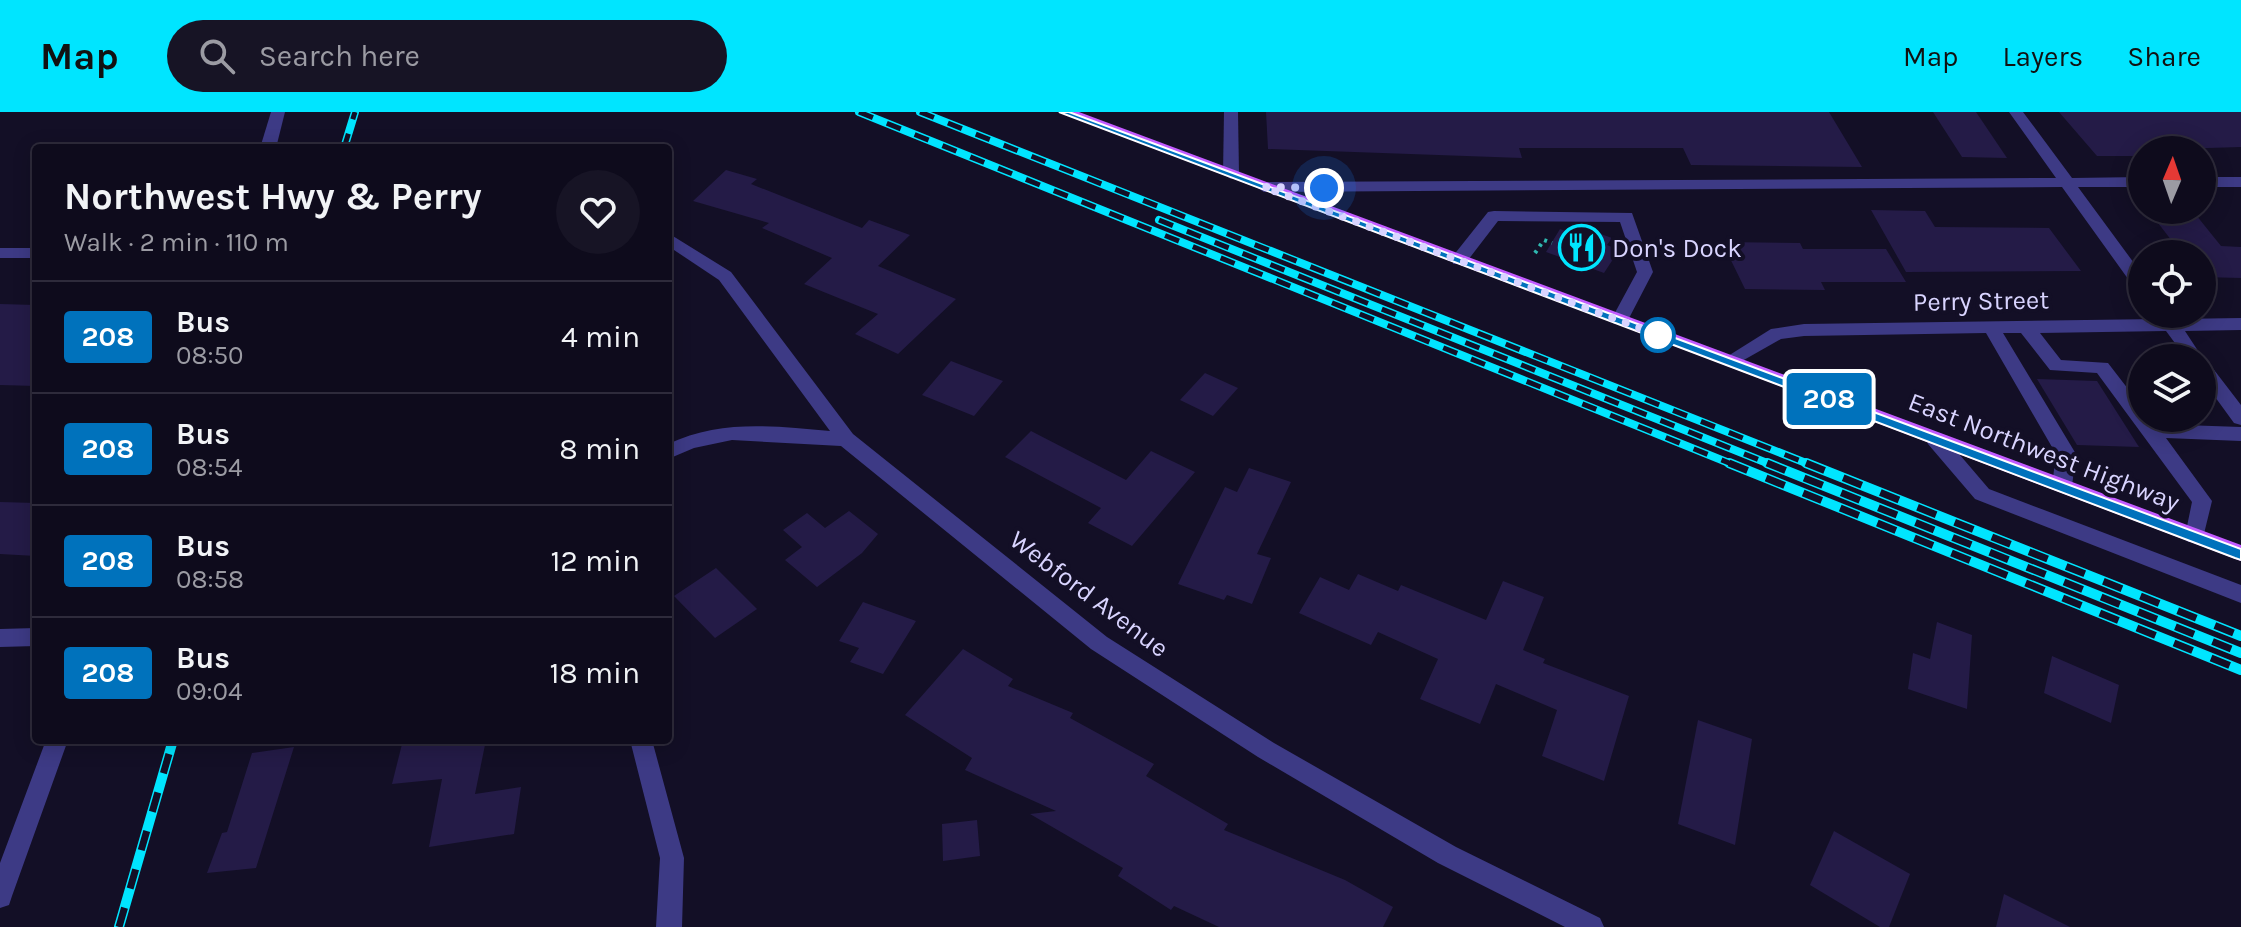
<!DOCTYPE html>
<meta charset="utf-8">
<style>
:root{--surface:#0e0b1c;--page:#171425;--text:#f1f3f6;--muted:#9b9ba3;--line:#2e2b3b;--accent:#00e5ff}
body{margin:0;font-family:Karla,sans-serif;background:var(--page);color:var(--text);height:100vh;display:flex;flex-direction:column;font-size:30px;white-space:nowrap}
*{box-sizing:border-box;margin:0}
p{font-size:26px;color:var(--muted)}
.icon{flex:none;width:44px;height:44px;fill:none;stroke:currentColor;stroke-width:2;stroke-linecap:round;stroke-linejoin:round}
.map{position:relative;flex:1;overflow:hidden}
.panel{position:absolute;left:32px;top:32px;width:640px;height:600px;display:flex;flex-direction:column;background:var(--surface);border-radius:8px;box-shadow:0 4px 20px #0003,0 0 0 2px var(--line)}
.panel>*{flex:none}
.badge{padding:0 16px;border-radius:6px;font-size:28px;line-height:52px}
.needle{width:52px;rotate:2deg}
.tools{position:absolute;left:2128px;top:24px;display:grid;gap:16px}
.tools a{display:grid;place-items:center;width:88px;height:88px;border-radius:50%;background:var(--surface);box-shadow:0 4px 20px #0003,0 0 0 2px var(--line);font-size:40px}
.you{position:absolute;width:40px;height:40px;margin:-20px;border:6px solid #fff;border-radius:50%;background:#1a73e8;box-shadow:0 0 0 12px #1a73e833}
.map>.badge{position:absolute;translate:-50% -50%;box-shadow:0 0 0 4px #fff}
.round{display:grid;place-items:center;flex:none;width:84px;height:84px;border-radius:42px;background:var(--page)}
.head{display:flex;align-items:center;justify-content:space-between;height:136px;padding:0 32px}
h1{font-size:38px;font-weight:700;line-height:60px}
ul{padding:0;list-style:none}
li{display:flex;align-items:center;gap:24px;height:112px;padding:0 32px;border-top:2px solid var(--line)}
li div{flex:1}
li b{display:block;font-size:30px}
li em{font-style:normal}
li .badge{min-width:88px;font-weight:700;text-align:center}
header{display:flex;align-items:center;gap:48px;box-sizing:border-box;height:112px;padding:0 40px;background:var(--accent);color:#111}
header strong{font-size:38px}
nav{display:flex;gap:44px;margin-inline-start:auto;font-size:28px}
.search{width:560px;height:72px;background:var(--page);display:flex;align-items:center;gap:20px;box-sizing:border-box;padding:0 28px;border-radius:44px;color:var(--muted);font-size:30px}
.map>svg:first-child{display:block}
</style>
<header>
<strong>Map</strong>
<div class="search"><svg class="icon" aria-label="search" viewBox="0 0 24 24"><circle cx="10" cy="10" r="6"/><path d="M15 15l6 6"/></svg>Search here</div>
<nav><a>Map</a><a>Layers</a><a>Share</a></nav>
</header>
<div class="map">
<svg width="2241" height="815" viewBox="0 0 2241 815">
<rect width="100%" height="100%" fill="#130f26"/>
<g fill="#241b47">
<polygon points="1266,0 1829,0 1862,55 1691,53 1683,36 1519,36 1522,46 1268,37"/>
<polygon points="1933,0 1976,0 2007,46 1962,45"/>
<polygon points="2059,0 2241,0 2241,35 2142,38 2142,44 2097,44"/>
<polygon points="726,58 757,67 751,72 862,116 869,108 910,123 878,154 956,187 898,242 855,222 878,202 804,172 832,146 762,116 769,111 693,89"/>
<polygon points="1871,98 1925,99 1935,115 2049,116 2081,159 1906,160"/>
<polygon points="2148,98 2192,98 2221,134 2241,135 2241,166 2202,165 2202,142 2182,142"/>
<polygon points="1581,115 1612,126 1607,133 1619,138 1604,161 1546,140 1560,117 1577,123"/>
<polygon points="1722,130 1800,131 1803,137 1886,137 1906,170 1821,170 1825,178 1745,177"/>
<polygon points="0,192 36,193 36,274 0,273"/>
<polygon points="951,249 1003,269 974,304 922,283"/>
<polygon points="1205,261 1238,276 1213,304 1180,288"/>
<polygon points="2037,267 2097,269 2139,335 2077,333"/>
<polygon points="1031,319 1126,368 1151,339 1195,360 1132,434 1088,411 1101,396 1005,345"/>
<polygon points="1249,356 1291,370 1257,442 1271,446 1252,492 1227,483 1224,488 1178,472 1225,375 1237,380"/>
<polygon points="0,390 36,391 36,444 0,442"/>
<polygon points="849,399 878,422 862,441 817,475 785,448 802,435 783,418 807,401 825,416"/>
<polygon points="716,456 757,497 715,526 674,484"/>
<polygon points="1358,462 1398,479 1401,473 1486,508 1503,469 1544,485 1523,538 1545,547 1543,551 1629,584 1604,669 1542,644 1557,598 1496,572 1480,612 1420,587 1438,547 1378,520 1371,533 1299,501 1320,465 1349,478"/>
<polygon points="863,490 916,509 883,562 850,550 859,536 839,529"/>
<polygon points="1937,510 1972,523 1967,597 1908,577 1913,541 1930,547"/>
<polygon points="963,537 1013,567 1008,574 1073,601 1070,606 1154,652 1146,664 1228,712 1224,718 1345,768 1393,795 1383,815 1219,815 1174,794 1171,798 1118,764 1123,756 1030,702 1056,699 965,658 972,646 905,603"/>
<polygon points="2052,544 2119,573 2111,611 2044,581"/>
<polygon points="1698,608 1752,627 1735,733 1678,712"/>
<polygon points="403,628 486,628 475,682 521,675 514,722 429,735 442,667 392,672"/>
<polygon points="294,635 256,756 207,761 222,721 227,720 252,641"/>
<polygon points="977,708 980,744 943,749 942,712"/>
<polygon points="1834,719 1910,762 1889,815 1880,815 1810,773"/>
<polygon points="2004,782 2070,815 1996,815"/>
</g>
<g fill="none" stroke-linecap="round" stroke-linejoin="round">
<polyline stroke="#2fb8b0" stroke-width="4" stroke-dasharray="3 5" stroke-linecap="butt" points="1535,141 1544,128 1552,131"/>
<g fill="#3d3a85" fill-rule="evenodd">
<polygon points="271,0 285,0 276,36 260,36"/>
<polygon points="1224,0 1238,0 1239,62 1231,67 1223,62"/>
<polygon points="2009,0 2023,0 2072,66 2142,65 2142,75 2078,75 2142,162 2142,180 2136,178 2062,75 1264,80 1256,75 1264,70 2056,66"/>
<rect x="2202" y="65" width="39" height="10"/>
<polygon points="1494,99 1632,101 1653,160 1626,212 1614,212 1611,208 1637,160 1620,110 1498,109 1465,152 1453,152 1453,144 1488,100"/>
<path d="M 668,121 L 731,160 L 853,322 L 1107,525 L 1274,631 L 1456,735 L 1600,806 L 1604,815 L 1565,815 L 1438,751 L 1258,645 L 1091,537 L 841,334 L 732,328 L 694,336 L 668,347 L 668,332 C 720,307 774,314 830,319 L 719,168 L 668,134 Z"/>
<rect x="0" y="136" width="36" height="10"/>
<polygon points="2157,202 2172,202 2176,207 2241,206 2241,218 2185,219 2204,248 2208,250 2241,293 2241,313 2234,311 2202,267 2202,246 2186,246 2166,219 2040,221 2061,248 2108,251 2142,295 2142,306 2150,306 2155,312 2241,315 2241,329 2166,326 2212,389 2202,430 2188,430 2185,424 2192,390 2097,261 2050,258 2021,221 2003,221 2076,342 2072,374 2062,381 2052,374 2056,342 1986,221 1804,224 1781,227 1735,253 1729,255 1720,249 1771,217 1804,212 2157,207"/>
<polygon points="1935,320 1942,322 1989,377 2241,473 2241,491 1975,387 1928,332 1926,327"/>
<polygon points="36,516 36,534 0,535 0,517"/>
<polygon points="46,628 68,628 12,784 9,793 0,796 0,751"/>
<polygon points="630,628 652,628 684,746 682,815 656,815 660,746"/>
</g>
<polygon fill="#c25bff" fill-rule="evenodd" points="1058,0 1079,0 2241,433 2241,449"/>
<defs>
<g id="rail-far1">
<polyline points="859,0 1734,353"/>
<polyline points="920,0 1811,353"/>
<polyline points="344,36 355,0"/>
<polyline points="1159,108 1772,353"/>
</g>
<g id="rail">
<polyline points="1729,351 2241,558"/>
<polyline points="1767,351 2241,541"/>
<polyline points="1806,351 2241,524"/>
<polyline points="119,815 173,628"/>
</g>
</defs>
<use href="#rail-far1" stroke="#00e5ff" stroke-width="8"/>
<use href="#rail" stroke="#00e5ff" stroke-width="10"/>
<use href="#rail-far1" stroke="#130f26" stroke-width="5" stroke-dasharray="15" stroke-linecap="butt"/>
<use href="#rail" stroke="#130f26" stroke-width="7" stroke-dasharray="20" stroke-linecap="butt"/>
</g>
<polygon fill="#0072bc" stroke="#fff" stroke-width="2" points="1059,0 1069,0 2241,437 2241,448 2235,446"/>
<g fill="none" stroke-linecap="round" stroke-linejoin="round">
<polyline stroke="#d9d4ff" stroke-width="8" stroke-dasharray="0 14.4" points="1324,76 1264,75 1658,223"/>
</g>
<defs>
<symbol id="restaurant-ring" viewBox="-11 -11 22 22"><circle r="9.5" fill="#130f26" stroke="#00e5ff" stroke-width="1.5"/><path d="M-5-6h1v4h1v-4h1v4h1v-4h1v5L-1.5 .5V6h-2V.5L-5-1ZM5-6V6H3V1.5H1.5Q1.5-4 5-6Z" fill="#00e5ff"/></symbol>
</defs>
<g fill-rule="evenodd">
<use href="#restaurant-ring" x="1556" y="110" width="51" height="51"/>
</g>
<circle fill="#fff" stroke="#0072bc" stroke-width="4" cx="1658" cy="223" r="16"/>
<g text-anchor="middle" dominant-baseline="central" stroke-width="8" stroke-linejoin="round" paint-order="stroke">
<g font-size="26" fill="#d9d4ff" stroke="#130f26" text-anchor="start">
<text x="1612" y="136">Don's Dock</text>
</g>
<g font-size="26" fill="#d9d4ff" stroke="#130f26">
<text transform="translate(1981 189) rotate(-1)">Perry Street</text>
<text transform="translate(2044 340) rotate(21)">East Northwest Highway</text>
<text transform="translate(1089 482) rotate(37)">Webford Avenue</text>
</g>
</g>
</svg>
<div class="tools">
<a><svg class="needle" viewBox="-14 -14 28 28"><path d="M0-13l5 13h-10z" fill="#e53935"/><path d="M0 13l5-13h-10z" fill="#9b9ba3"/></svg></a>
<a><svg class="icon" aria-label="locate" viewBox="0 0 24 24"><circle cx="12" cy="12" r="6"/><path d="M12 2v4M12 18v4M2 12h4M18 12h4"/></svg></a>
<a><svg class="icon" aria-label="layers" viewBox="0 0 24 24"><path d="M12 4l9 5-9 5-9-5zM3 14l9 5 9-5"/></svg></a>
</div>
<div class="you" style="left:1324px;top:76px"></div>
<b class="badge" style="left:1829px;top:287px;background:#0072bc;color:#fff">208</b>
<section class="panel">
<div class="head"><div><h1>Northwest Hwy &amp; Perry</h1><p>Walk · 2 min · 110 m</p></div><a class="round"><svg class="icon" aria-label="heart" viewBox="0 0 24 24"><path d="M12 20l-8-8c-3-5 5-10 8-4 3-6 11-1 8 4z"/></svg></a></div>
<ul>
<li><span class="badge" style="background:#0072bc;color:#fff">208</span><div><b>Bus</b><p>08:50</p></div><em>4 min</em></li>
<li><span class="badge" style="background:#0072bc;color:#fff">208</span><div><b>Bus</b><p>08:54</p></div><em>8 min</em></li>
<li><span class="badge" style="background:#0072bc;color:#fff">208</span><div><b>Bus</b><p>08:58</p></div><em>12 min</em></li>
<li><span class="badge" style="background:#0072bc;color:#fff">208</span><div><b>Bus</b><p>09:04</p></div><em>18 min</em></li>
</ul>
</section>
</div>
